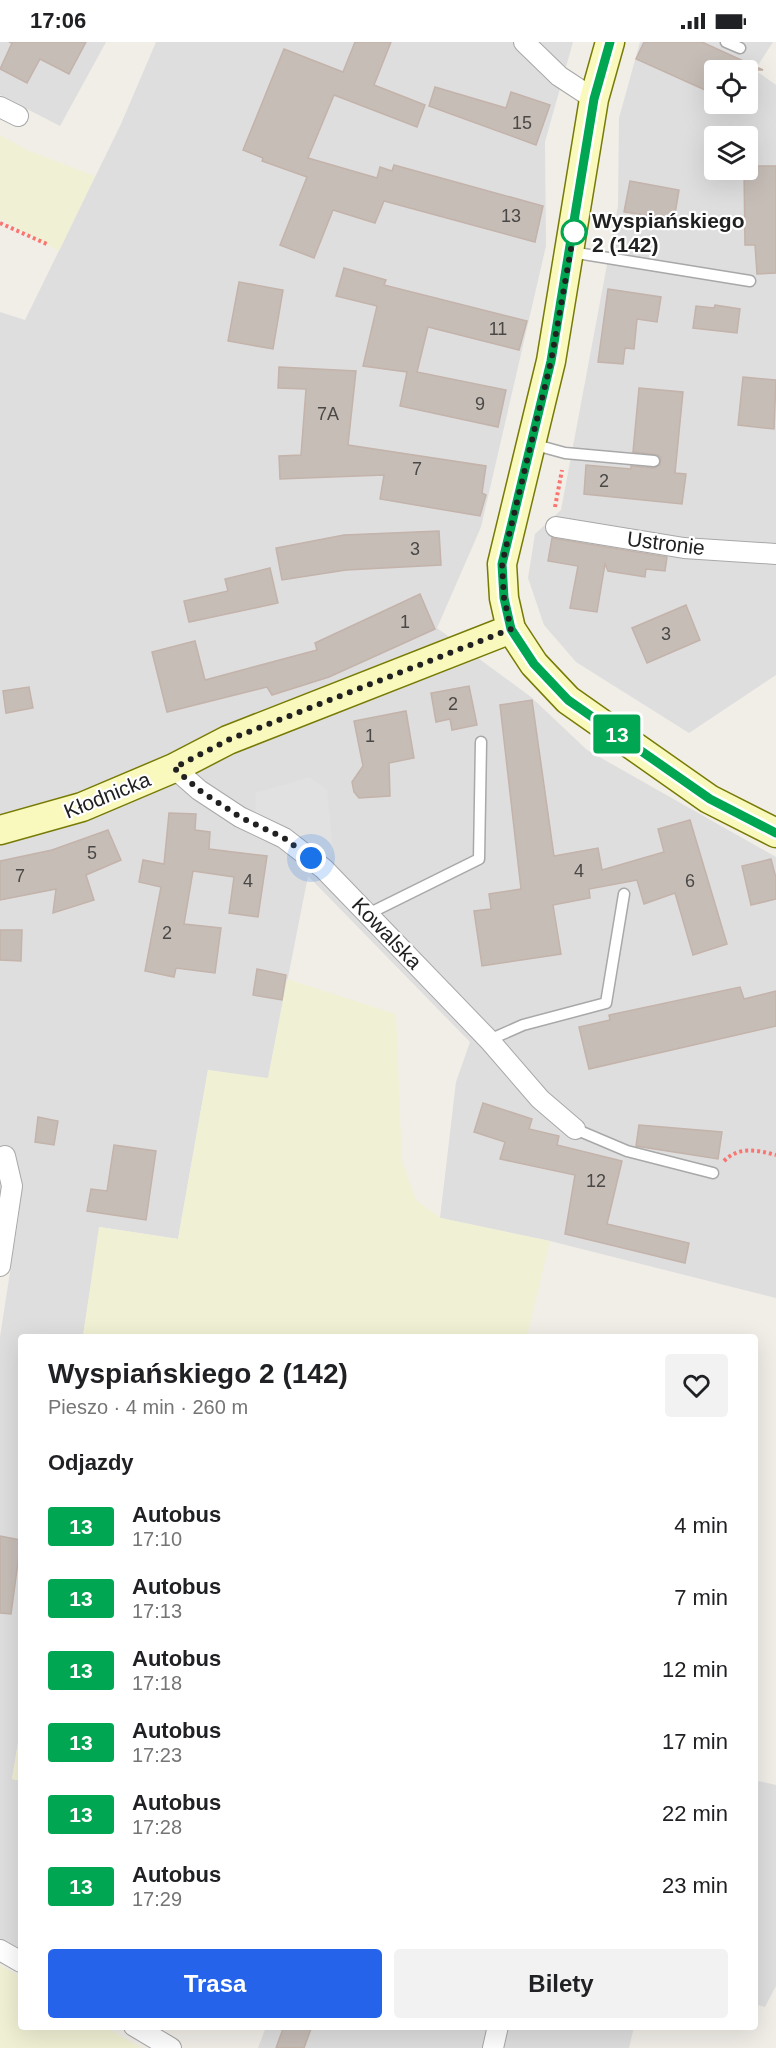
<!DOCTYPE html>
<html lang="pl">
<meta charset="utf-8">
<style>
:root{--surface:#fff;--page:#f2f2f2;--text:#202124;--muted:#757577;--accent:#2563eb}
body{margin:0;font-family:Helvetica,sans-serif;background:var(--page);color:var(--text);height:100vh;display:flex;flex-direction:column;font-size:22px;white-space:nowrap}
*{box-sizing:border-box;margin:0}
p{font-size:20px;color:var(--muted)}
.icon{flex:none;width:33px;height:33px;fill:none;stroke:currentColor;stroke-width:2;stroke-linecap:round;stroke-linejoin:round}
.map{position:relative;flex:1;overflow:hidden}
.details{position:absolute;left:18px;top:1292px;width:740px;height:696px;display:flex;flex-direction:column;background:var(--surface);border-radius:6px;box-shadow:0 6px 24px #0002}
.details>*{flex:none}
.badge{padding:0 12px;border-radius:4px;font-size:21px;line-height:39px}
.controls{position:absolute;left:704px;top:18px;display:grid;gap:12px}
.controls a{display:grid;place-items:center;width:54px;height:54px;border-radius:6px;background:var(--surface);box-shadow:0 6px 24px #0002;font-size:30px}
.you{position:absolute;width:30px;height:30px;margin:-15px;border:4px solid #fff;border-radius:50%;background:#1a73e8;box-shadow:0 0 0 9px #1a73e833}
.map>.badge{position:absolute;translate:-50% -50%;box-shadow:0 0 0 3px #fff}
h2{padding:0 30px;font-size:22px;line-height:54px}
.round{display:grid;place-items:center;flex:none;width:63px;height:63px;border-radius:6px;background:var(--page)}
.summary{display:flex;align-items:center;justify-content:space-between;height:102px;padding:0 30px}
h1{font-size:28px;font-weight:800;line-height:45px}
.primary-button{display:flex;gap:12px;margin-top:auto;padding:12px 30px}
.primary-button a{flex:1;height:69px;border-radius:6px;background:var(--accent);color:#fff;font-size:24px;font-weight:800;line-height:69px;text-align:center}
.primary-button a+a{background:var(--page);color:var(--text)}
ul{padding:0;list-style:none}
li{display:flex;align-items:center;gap:18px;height:72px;padding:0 30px}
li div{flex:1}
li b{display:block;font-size:22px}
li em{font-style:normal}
li .badge{min-width:66px;font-weight:700;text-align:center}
.status{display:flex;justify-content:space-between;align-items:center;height:42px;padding:0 30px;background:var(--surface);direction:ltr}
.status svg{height:16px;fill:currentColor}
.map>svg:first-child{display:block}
</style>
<div class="status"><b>17:06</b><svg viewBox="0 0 49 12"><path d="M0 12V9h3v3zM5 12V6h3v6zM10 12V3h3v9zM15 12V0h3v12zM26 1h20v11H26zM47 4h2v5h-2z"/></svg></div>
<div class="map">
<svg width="776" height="2006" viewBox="0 0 776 2006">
<rect width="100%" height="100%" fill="#f1eee8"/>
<g fill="#dfdede" fill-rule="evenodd">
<polygon points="0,0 106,0 60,84 0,53"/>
<polygon points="156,0 573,0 545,100 546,204 481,485 437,586 531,655 587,708 776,815 776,1256 550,1199 440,1176 456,1040 470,1000 308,834 268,1037 208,1028 178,1197 100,1185 83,1294 21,1294 21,1683 12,1737 21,1739 21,1911 0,1900 0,1295 19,1172 0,1171 0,270 25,278 121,82"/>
<path d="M 640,0 L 773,0 L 755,28 L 776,43 L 776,633 L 689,691 L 576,620 L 544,583 L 528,536 L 535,492 L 561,468 L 618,164 L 619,76 ZM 714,28 L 747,28 L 747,62 L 714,62 ZM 714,94 L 747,94 L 747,128 L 714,128 Z"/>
<polygon points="754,1738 776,1743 776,1944 765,1965 754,1962"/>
<polygon points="266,1985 634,1985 629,2006 258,2006"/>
</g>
<g fill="#f0f0d4">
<polygon points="0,93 27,108 95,134 59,209 0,177"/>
<polygon points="287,937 396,972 402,1119 416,1158 441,1176 550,1199 527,1294 83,1294 99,1185 178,1197 208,1028 268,1036"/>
<polygon points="21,1683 21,1739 12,1737"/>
<polygon points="0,1923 21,1935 21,1984 105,1985 142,2006 0,2006"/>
</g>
<polygon fill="#e1e1e1" points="310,735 327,748 333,809 326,820 256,773 255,751"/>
<g fill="#c6bdb7" stroke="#c3b3aa" stroke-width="1.5">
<polygon points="9,0 86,0 69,32 40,17 27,41 0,27 12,1"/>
<polygon points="355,0 391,0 374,43 425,63 417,85 334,53 308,116 377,136 380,125 392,129 394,123 543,164 535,200 384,159 375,181 333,168 314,216 280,203 307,135 262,119 263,116 243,108 284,7 343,30"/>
<polygon points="644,0 702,0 763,28 714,28 714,52 636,17"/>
<polygon points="435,45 506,66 511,50 550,63 536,103 429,64"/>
<polygon points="747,124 776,124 776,231 757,232 755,203 745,203 744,128"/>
<polygon points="630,139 679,148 674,178 624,170"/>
<polygon points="344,226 386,238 384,243 527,279 519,308 428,285 417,330 506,348 498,385 400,364 407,330 363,324 377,264 336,254"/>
<polygon points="239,240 283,248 273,307 228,299"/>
<polygon points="608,247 661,255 657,280 637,277 634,307 625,306 623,322 598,320"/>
<polygon points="715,263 740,267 737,291 693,286 696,264 714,266"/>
<polygon points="279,325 356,329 348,403 486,424 482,451 486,453 480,474 380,457 384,433 280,437 279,414 301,413 306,347 278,346"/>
<polygon points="743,335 776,338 774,387 738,383"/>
<polygon points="639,346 683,350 675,431 686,432 682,462 584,452 586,423 631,427 631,424 654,426 660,423 661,416 658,413 633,410"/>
<polygon points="439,489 441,523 346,528 282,538 276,506 344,493"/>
<polygon points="552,496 667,515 665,529 646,527 645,535 608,529 605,522 597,570 570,566 578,524 548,519"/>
<polygon points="270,526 278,561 189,580 184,559 228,549 225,537"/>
<polygon points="420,552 435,587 329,635 272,653 267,645 167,670 152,610 195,599 205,638 317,608 315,601"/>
<polygon points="686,563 700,598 647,621 632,586"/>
<polygon points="469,644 477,683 452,688 450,677 436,680 431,651"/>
<polygon points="29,645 33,666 6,671 3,649"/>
<polygon points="532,658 554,814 598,806 602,828 664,810 658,787 690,778 727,902 693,913 675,851 644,862 637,838 589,847 590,856 553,863 561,912 482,924 474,869 491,867 489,852 521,847 500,663"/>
<polygon points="406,669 414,716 389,721 390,754 359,756 354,750 352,740 363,724 354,679"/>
<polygon points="169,771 196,772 195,788 210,790 209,807 267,814 258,875 229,871 234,835 193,829 184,882 221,886 215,931 176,926 174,935 145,929 161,845 139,840 143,818 164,822"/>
<polygon points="108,788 121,818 86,833 94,858 53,871 56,847 0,858 0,819 52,808"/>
<polygon points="771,817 776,836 776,857 751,863 742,824"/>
<polygon points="0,888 22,888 21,919 0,918"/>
<polygon points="257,927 286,933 282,958 253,953"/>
<polygon points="740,945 744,957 776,949 776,984 589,1027 579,985 610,978 609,973"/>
<polygon points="483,1061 532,1077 529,1087 559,1094 557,1103 622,1119 607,1182 689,1201 685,1221 565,1192 575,1133 500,1117 505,1100 474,1090"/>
<polygon points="38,1075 58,1079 54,1103 35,1100"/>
<polygon points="639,1083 722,1090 718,1117 636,1104"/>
<polygon points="114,1103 156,1109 146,1178 87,1169 91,1147 107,1149"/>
<polygon points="0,1494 21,1498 11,1572 0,1571"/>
<polygon points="284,1984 312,1984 304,2006 276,2006"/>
</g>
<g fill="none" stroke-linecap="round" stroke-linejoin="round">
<defs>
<g id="service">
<polyline points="726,0 740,6"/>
<polyline points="571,210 750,239"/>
<polyline points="532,402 565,411 654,419"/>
<polyline points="368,872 479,817 481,700"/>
<polyline points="489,998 523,983 606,961 624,852"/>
<polyline points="575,1087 627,1109 713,1131"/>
</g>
<g id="minor">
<polyline points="524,0 559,34 594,57"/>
<polyline points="0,65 18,74"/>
<polyline points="556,485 684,506 776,512"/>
<polyline points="174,726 199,748 240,775 284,796 324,827 489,998 540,1057 575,1087"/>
<polyline points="0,1224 12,1144 5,1114"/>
<polyline points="0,1908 21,1920"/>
<polyline points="134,1984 171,2006"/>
<polyline points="493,2006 498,1984"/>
</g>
<g id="secondary">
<polyline points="610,0 594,57 551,319 502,522 504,556 511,587 534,622 568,658 709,757 776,791"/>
<polyline points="0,788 82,765 174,726 228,698 511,587"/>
</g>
</defs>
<use href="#service" stroke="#a8a8a8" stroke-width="13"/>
<use href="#minor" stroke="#a8a8a8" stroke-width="22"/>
<use href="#secondary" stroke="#777b05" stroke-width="31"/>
<g stroke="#fa7570" stroke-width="4" stroke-dasharray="3 3" stroke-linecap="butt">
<polyline points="0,181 49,203"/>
<polyline points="555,465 562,428"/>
<path d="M 724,1119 C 739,1104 757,1108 776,1113"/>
</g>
<use href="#service" stroke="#fff" stroke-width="10"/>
<use href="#minor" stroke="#fff" stroke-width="20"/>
<use href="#secondary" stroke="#faf9bd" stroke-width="28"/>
</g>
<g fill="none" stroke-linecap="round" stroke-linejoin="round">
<defs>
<polyline id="line" points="610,0 594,57 551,319 502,522 504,556 511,587 534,622 568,658 710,757 776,791"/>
</defs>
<use href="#line" stroke="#fff" stroke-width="14"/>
<use href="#line" stroke="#00a651" stroke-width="9"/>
<polyline stroke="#212121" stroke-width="6" stroke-dasharray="0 10.8" points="311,816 284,796 240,775 199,748 174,726 228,698 511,587 504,556 502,522 551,319 574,190"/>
</g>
<circle fill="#fff" stroke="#00a651" stroke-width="3" cx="574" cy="190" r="12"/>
<g text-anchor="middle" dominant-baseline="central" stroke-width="4.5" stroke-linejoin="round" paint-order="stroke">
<g font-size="18" fill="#4a4846">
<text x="522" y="81">15</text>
<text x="511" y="174">13</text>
<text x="498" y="287">11</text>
<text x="480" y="362">9</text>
<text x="328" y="372">7A</text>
<text x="417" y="427">7</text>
<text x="604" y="439">2</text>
<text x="415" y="507">3</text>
<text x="405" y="580">1</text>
<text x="666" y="592">3</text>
<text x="453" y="662">2</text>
<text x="370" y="694">1</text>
<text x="92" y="811">5</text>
<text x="579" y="829">4</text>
<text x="20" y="834">7</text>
<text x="248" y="839">4</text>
<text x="690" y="839">6</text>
<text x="167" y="891">2</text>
<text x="596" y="1139">12</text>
</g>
<g font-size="21" font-weight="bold" fill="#212121" stroke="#fff" text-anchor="start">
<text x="592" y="178">Wyspiańskiego<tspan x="592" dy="24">2 (142)</tspan></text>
</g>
<g font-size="21" fill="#212121" stroke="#fff">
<text transform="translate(666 501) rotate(7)">Ustronie</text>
<text transform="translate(107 753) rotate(-22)">Kłodnicka</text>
<text transform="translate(387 891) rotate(46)">Kowalska</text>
</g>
</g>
</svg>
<div class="controls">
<a><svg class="icon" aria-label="locate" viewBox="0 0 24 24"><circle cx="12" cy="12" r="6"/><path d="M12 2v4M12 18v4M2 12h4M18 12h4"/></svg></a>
<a><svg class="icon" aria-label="layers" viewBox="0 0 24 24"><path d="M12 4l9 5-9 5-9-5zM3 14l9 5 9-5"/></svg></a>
</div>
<div class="you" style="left:311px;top:816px"></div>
<b class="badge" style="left:617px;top:692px;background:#00a651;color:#fff">13</b>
<section class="details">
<div class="summary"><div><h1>Wyspiańskiego 2 (142)</h1><p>Pieszo · 4 min · 260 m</p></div><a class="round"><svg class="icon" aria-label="heart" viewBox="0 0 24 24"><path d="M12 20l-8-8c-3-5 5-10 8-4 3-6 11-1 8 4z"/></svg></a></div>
<h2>Odjazdy</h2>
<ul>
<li><span class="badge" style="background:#00a651;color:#fff">13</span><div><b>Autobus</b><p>17:10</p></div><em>4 min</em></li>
<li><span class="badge" style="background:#00a651;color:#fff">13</span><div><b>Autobus</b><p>17:13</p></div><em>7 min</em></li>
<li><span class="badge" style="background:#00a651;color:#fff">13</span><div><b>Autobus</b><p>17:18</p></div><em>12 min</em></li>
<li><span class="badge" style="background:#00a651;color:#fff">13</span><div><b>Autobus</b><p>17:23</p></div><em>17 min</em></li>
<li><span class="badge" style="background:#00a651;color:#fff">13</span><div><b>Autobus</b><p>17:28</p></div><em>22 min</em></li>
<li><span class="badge" style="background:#00a651;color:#fff">13</span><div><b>Autobus</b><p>17:29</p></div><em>23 min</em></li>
</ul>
<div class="primary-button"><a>Trasa</a><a>Bilety</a></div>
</section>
</div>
